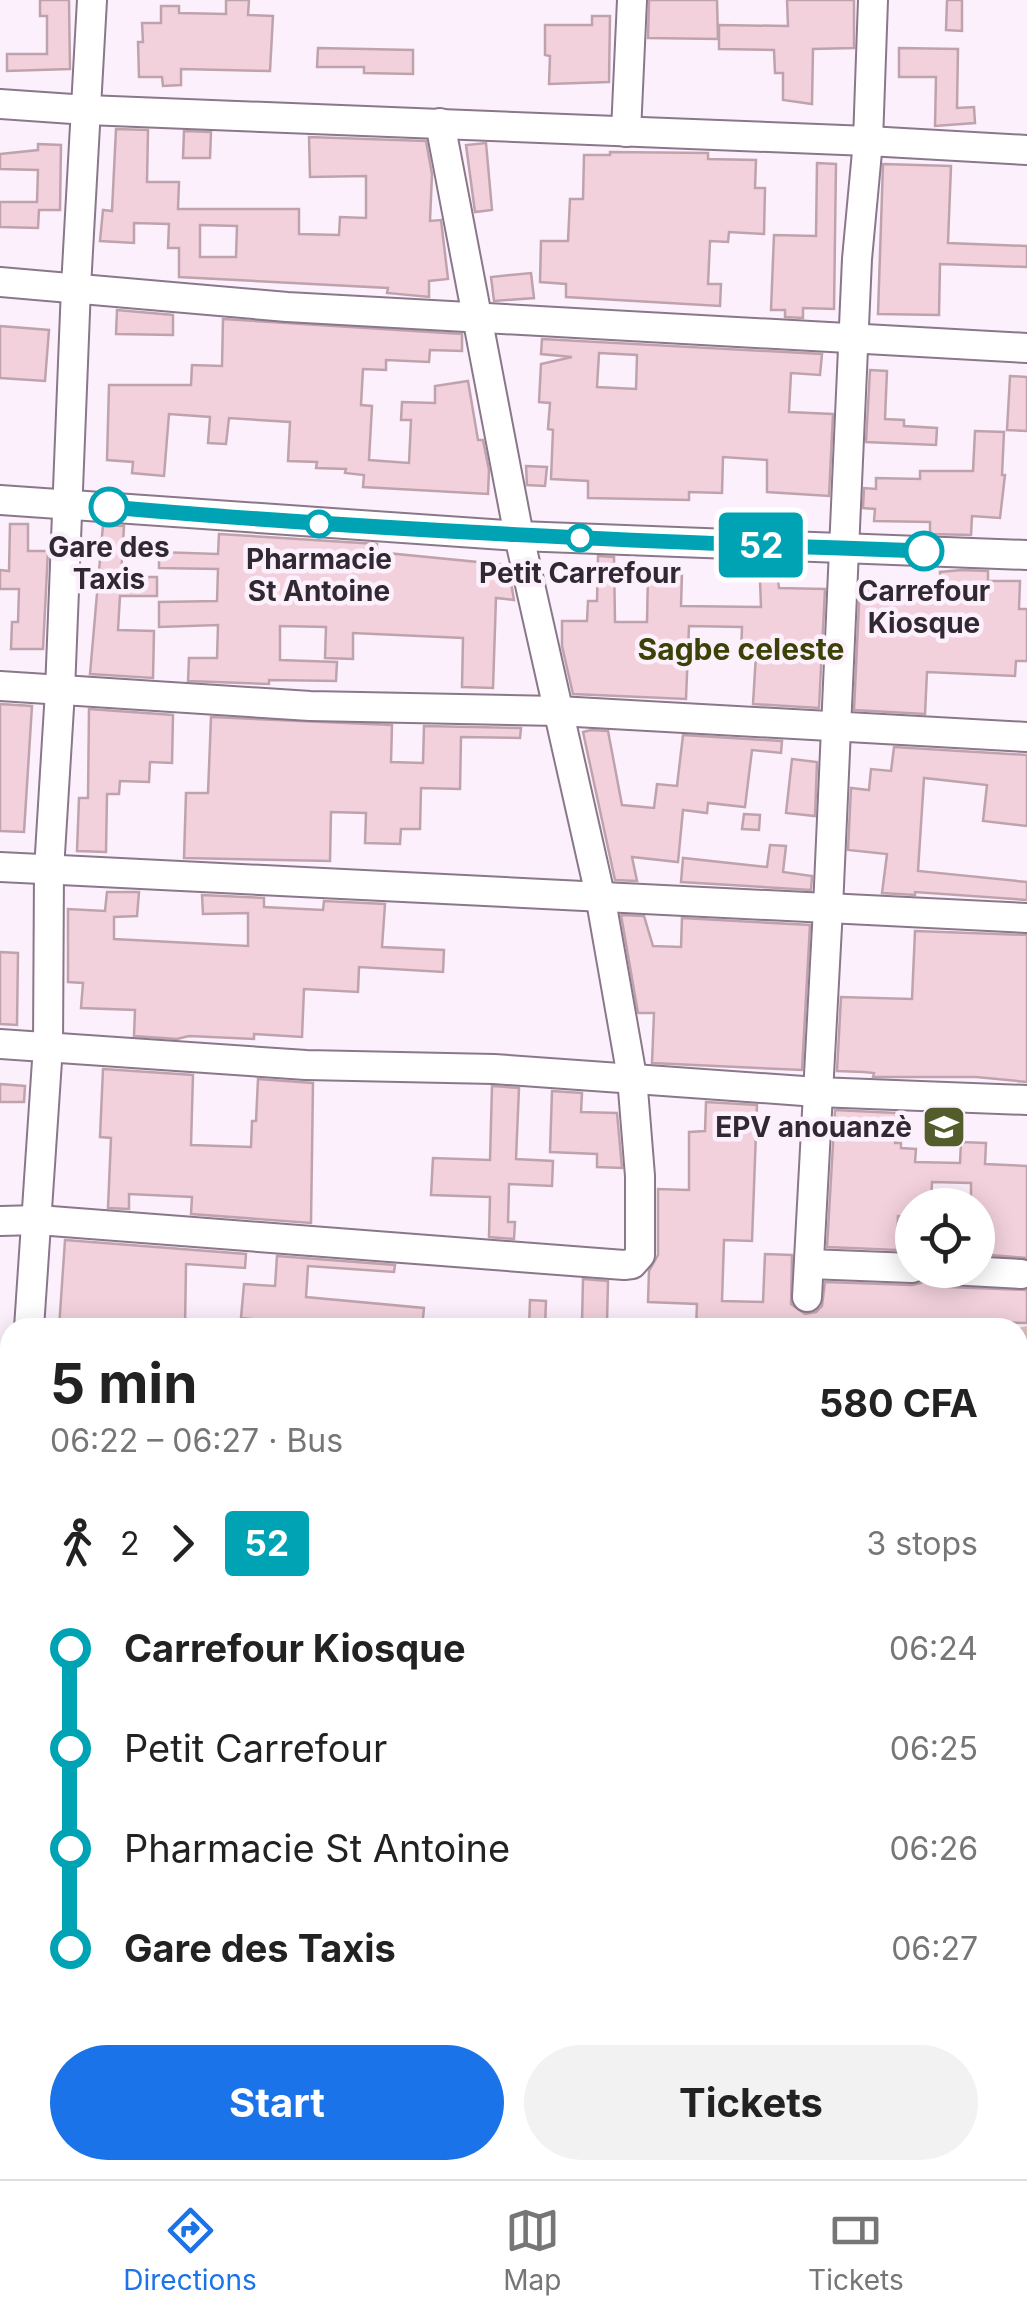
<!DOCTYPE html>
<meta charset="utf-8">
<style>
:root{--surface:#fff;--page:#f2f2f2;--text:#222;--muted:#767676;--line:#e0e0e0;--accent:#1a73e8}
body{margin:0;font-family:Inter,sans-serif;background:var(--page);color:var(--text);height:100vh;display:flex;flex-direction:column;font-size:38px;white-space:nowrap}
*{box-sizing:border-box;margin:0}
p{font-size:32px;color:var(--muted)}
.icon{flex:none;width:55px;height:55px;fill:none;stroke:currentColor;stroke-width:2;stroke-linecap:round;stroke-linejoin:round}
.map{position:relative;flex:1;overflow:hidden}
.drawer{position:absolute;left:0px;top:1318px;width:1028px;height:862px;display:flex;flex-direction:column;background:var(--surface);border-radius:30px 30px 0 0;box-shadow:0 5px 25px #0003}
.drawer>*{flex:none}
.badge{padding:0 20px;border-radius:8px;font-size:35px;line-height:65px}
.controls{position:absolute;left:895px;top:1188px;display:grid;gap:20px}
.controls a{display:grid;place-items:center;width:100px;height:100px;border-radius:50%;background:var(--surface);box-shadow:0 5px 25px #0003;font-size:50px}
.map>.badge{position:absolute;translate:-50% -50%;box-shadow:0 0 0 5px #fff}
.legs{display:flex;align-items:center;gap:15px;height:110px;padding:0 50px;font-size:32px}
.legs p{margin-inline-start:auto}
.summary{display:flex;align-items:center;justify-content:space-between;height:170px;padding:0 50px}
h1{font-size:55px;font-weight:700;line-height:75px}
.button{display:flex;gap:20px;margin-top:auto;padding:20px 50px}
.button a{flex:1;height:115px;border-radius:60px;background:var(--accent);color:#fff;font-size:40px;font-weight:700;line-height:115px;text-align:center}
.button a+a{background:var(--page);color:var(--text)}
ul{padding:0 50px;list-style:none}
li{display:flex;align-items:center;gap:35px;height:100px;font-size:38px}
li i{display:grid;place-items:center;width:15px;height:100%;margin:0 12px;background:currentColor}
li i::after{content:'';width:25px;height:25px;margin:-12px;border:8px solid;border-radius:50%;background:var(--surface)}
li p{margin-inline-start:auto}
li:first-child i{background:linear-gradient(#0000 50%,currentColor 0)}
li:last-child i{background:linear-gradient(currentColor 50%,#0000 0)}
.tab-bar{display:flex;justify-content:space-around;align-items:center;height:140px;border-top:2px solid var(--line);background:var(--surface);font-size:28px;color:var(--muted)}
.tab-bar a{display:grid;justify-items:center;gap:5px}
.tab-bar .selected{color:var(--accent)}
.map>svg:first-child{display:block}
</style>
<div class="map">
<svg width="1027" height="2179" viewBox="0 0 1027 2179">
<rect width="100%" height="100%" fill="#fcf0fd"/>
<polygon fill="#dfc3c0" points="1027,1326 1027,2179 0,2179 0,1684 10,1676 10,2170 1018,2170 1018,1328"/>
<g fill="#f2d1dc" stroke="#bfa3ac" stroke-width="2.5" fill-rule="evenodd">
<polygon points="40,0 69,0 70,69 7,71 7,54 47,54 47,16 40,16"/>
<polygon points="226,0 249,0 248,15 273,16 270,71 181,69 181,85 163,86 162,77 139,77 138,42 143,42 142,23 161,23 161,6 179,6 179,13 226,14"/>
<polygon points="649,0 717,0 718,39 648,38"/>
<polygon points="787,0 854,0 854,48 813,49 812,104 783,100 783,73 775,73 774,50 719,49 719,25 788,26"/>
<polygon points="947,0 962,0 962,31 946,30"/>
<polygon points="592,16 610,16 609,82 549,84 550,56 545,55 545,25 592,25"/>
<polygon points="318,48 413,50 413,74 364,73 364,67 317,67"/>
<polygon points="899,48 958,49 957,108 974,107 975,123 935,126 936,77 899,77"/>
<path d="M 116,129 L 148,130 L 147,182 L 179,182 L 178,209 L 299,209 L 299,234 L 339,235 L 340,217 L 366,218 L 366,176 L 310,177 L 309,137 L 426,141 L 432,174 L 430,221 L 441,220 L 448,279 L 429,281 L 429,297 L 387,293 L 388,288 L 179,277 L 179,248 L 168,248 L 169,224 L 134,223 L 134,243 L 100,241 L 103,210 L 112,211 ZM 200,225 L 237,226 L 236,257 L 200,257 Z"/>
<polygon points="184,131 211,132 210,158 183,158"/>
<polygon points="486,143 492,210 475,212 466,145"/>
<polygon points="38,144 61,145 60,210 39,210 38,228 0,227 0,202 37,202 38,170 0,169 0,154 38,150"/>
<polygon points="610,152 708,153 708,159 756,160 755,188 765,188 764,234 729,232 728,242 710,241 708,284 721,284 720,306 566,297 566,284 540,282 541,241 568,241 570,199 583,199 584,155 610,155"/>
<polygon points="817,163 836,164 834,309 803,308 803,318 785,317 785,310 771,310 774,235 816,236"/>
<polygon points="883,164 951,166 948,243 1027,246 1027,267 940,264 939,315 878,314"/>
<polygon points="531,273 534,298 494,301 491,277"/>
<polygon points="117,310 173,315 173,335 116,334"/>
<polygon points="223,319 462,334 462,351 430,350 429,362 386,360 386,370 363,369 361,405 372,406 369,460 409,463 411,420 401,420 402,402 435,403 435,386 468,381 478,440 483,440 489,470 488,494 363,487 364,475 345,473 346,469 316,468 317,462 288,461 290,422 229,418 226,444 208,443 210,417 169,414 164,476 132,473 133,462 107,460 109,385 191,385 192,365 222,366"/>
<polygon points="0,326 49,330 45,381 0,378"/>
<path d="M 542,339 L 822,354 L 820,375 L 791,373 L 789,412 L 833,414 L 829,496 L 767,492 L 767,460 L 723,457 L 722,493 L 689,492 L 689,500 L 588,498 L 588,481 L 551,479 L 553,430 L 548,429 L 550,403 L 539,402 L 541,364 L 572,357 L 541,354 ZM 599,353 L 637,355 L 636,389 L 597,387 Z"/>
<polygon points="870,370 887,371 885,419 904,420 904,426 937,428 936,445 866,442"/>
<polygon points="1010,376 1027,377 1027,431 1007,430"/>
<polygon points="975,431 1004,432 1002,475 1005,475 1000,518 972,516 971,535 930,534 930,522 874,521 875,509 863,508 864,488 876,489 876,478 920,479 920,471 973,471"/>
<polygon points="526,466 547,467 545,486 527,485"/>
<polygon points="10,524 28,524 28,551 48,551 43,649 11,649 12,622 18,622 19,589 0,589 0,570 9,571"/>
<polygon points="103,525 124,526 121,577 157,577 157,596 120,596 118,630 154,631 153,678 90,674"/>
<polygon points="219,534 377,544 377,552 508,565 514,600 496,598 493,688 462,687 463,638 353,633 353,659 325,658 326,627 280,626 280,660 337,662 336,681 269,680 269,684 188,681 189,658 217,658 218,625 159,627 159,602 217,601 218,569 159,568 159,552 218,554"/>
<polygon points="598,556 614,557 615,622 647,622 648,572 682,573 681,606 761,607 760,581 778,580 779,588 825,589 819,708 753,704 756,654 741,654 742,627 689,626 686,699 573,694 562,646 562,621 587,621 588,601 597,601"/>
<polygon points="962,570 988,571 988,581 1020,581 1019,609 1027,609 1027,661 1016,661 1015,676 927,672 925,714 854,710 860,582 940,586 940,572"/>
<polygon points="0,704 32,706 24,832 0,831"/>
<polygon points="89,709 173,715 172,763 150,762 149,782 120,781 119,794 107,794 106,852 77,851 79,798 88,798"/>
<polygon points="211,717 392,725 391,762 423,763 424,726 521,728 520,738 461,737 460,789 421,788 420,829 401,829 400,844 365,843 366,813 331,812 330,861 184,858 186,793 208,793"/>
<polygon points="591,730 608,731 622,805 654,808 657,784 677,786 683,735 782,741 781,753 752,750 745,807 708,803 707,813 683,810 678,862 632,857 637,881 615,880 583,732"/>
<polygon points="894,747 1027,755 1027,826 983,821 987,785 924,778 918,871 1027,882 1027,900 915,892 915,895 882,893 887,854 848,850 851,788 869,790 871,769 891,771"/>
<polygon points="792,759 817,762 815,816 786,813"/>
<polygon points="744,814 760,815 759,830 742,829"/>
<polygon points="770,845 786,846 783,872 812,876 811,890 681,882 683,858 767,867"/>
<polygon points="107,892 139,892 137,916 114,917 114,939 248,946 248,913 203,914 202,895 264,898 264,907 323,910 324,901 385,904 382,947 444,950 443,972 359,967 358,992 304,989 302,1037 254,1034 254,1039 189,1036 177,1039 134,1036 135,1010 81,1008 83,983 68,982 68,909 105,911"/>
<polygon points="621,915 644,916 653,946 681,947 682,918 810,925 802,1070 652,1063 654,1013 638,1013"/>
<polygon points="915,931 1027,935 1027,1082 976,1077 873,1077 874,1073 864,1072 837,1071 841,997 912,999"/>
<polygon points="0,952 18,953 17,1025 0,1024"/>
<polygon points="103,1069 193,1075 191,1145 251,1147 252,1121 256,1121 258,1079 313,1083 311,1223 191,1214 192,1197 129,1194 129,1209 108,1208 111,1138 100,1137"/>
<polygon points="0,1084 25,1086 24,1102 0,1102"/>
<polygon points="492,1086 519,1088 516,1159 553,1161 552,1186 509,1184 508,1222 515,1222 514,1239 489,1237 490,1197 431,1195 433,1158 490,1160"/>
<polygon points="552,1091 582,1093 581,1112 617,1113 622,1168 597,1167 597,1154 550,1152"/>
<polygon points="706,1102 757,1105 752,1241 724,1240 722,1301 763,1302 765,1254 792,1255 791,1304 805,1314 816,1312 822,1306 825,1282 912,1285 921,1283 929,1271 933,1271 940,1284 948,1287 1027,1290 1027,1323 989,1322 989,1328 696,1328 697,1304 648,1302 649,1271 658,1255 658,1189 689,1190 689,1132 705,1131"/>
<polygon points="835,1110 896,1113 895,1143 901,1143 901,1148 916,1149 915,1162 960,1163 961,1142 986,1143 985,1164 1027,1166 1027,1258 978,1254 978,1205 971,1205 971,1183 932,1182 931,1205 912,1205 912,1217 898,1216 897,1250 827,1247"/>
<polygon points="65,1240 246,1254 245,1268 186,1264 185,1328 59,1328"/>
<polygon points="277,1256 395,1265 394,1272 308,1266 306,1297 424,1308 422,1328 271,1328 271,1321 241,1318 244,1284 275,1286"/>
<polygon points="583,1279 608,1281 607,1322 582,1322"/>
<polygon points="530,1300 546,1301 545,1328 529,1328"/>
</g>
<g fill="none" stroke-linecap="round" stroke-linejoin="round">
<defs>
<g id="minor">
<polyline points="0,104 87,110 868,141 1027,150"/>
<polyline points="626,132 632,0"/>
<polyline points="0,282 287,307 1027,348"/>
<polyline points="0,500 519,536 1027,555"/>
<polyline points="0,686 310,706 558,711 1027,737"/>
<polyline points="0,867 1027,918"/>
<polyline points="0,1044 306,1065 494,1069 817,1092 1027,1100"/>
<polyline points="0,1221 38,1220 624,1265 632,1264 640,1255 640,1176 632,1077 600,895 519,536 440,123"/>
<polyline points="809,1264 912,1268"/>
<polyline points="950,1270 1021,1274"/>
<polyline points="807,1297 828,908 857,259 868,141 873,0"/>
<polyline points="29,1328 48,1046 49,870 60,691 76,287 92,0"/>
<polyline points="0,1405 10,1405"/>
<polyline points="0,1581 10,1516"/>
<polyline points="0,1755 10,1774"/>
</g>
</defs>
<use href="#minor" stroke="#8a778a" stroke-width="32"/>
<use href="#minor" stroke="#fff" stroke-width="28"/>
</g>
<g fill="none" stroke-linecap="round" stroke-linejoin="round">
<defs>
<path id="line-1" d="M 109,507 C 380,531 652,542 924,551"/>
</defs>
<use href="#line-1" stroke="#fff" stroke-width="22"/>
<use href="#line-1" stroke="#00a3b4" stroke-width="15"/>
</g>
<defs>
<symbol id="school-square" viewBox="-11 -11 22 22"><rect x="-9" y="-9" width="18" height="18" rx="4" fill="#535c2b" stroke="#fcf0fd"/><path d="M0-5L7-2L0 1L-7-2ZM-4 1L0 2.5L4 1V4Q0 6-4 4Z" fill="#fff"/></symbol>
</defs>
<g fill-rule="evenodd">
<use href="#school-square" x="919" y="1102" width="50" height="50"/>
</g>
<g fill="#fff" stroke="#00a3b4" stroke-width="5">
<circle cx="109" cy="507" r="18"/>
<circle cx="319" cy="524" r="12"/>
<circle cx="580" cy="538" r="12"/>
<circle cx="924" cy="551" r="18"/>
</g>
<g text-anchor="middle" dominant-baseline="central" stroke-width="9" stroke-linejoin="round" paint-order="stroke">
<g font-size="28" font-weight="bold" fill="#302931" stroke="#fcf0fd">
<text x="109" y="547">Gare des<tspan x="109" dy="32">Taxis</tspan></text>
<text x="319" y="559">Pharmacie<tspan x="319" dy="32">St Antoine</tspan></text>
<text x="580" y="573">Petit Carrefour</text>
<text x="924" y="591">Carrefour<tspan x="924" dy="32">Kiosque</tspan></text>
</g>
<g font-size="28" font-weight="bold" fill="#302931" stroke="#fcf0fd" text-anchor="end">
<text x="912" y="1127">EPV anouanzè</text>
</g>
<g font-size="30" font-weight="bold" fill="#3a4205" stroke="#fcf0fd">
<text x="741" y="649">Sagbe celeste</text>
</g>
</g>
</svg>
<div class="controls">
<a><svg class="icon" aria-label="locate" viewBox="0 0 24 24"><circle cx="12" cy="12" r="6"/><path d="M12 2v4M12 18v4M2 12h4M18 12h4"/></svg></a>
</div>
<b class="badge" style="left:761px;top:545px;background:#00a3b4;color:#fff">52</b>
<section class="drawer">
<div class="summary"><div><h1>5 min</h1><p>06:22 – 06:27 · Bus</p></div><b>580 CFA</b></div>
<div class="legs"><svg class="icon" aria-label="walk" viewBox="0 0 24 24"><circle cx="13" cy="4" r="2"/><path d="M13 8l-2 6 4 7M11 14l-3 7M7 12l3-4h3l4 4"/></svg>2<svg class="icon" aria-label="forward" viewBox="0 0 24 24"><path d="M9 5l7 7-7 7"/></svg><b class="badge" style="background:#00a3b4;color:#fff">52</b><p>3 stops</p></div>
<ul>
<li><i style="color:#00a3b4"></i><b>Carrefour Kiosque</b><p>06:24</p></li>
<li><i style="color:#00a3b4"></i><span>Petit Carrefour</span><p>06:25</p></li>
<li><i style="color:#00a3b4"></i><span>Pharmacie St Antoine</span><p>06:26</p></li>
<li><i style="color:#00a3b4"></i><b>Gare des Taxis</b><p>06:27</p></li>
</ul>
<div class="button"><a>Start</a><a>Tickets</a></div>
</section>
</div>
<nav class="tab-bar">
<a class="selected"><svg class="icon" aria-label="directions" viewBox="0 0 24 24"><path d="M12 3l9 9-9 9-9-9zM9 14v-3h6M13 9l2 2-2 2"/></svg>Directions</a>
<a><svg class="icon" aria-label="map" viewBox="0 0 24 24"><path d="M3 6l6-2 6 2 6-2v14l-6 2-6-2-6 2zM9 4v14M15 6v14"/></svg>Map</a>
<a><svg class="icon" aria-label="tickets" viewBox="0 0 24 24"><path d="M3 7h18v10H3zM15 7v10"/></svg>Tickets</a>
</nav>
